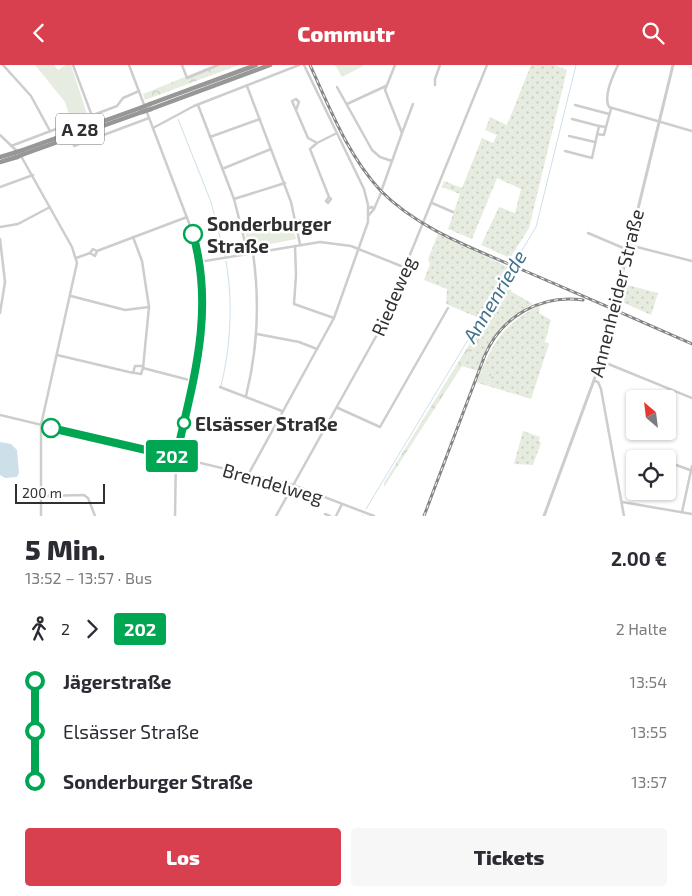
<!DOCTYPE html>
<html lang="de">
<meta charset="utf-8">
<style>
:root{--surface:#fff;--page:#f7f7f7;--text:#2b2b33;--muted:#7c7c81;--accent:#d9404f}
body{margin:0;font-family:"Exo 2",sans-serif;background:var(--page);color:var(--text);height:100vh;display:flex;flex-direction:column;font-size:19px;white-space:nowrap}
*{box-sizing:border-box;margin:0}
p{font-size:16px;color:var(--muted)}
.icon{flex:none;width:28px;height:28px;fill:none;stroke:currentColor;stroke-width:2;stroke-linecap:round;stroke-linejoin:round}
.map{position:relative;height:451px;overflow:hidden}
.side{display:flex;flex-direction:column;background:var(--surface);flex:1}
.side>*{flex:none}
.badge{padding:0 10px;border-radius:4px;font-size:18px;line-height:32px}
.needle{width:32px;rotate:332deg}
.controls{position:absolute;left:626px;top:325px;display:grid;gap:10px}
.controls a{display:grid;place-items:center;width:50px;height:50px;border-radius:5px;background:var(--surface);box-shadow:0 1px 4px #0004;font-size:25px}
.scale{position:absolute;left:15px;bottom:12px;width:90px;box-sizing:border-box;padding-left:5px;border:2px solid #303030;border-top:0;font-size:14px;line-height:18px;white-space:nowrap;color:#303030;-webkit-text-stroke:4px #fff;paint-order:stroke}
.map>.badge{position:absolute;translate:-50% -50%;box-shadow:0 0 0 2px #fff}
.legs{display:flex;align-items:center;gap:8px;height:55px;padding:0 25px;font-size:16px}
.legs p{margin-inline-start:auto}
.head{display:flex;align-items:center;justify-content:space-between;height:85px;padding:0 25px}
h1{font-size:28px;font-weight:800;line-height:38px}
.cta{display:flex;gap:10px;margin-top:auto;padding:10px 25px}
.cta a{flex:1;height:58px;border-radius:5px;background:var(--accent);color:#fff;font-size:20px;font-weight:800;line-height:58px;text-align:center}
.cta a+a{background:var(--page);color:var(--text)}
ul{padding:0 25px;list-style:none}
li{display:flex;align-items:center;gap:18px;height:50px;font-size:19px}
li i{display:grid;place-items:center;width:8px;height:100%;margin:0 6px;background:currentColor}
li i::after{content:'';width:12px;height:12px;margin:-6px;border:4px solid;border-radius:50%;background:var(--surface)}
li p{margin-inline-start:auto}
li:first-child i{background:linear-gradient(#0000 50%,currentColor 0)}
li:last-child i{background:linear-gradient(currentColor 50%,#0000 0)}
header{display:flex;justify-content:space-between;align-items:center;height:65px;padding:0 25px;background:var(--accent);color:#fff;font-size:22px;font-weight:800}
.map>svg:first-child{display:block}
</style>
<header><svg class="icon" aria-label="back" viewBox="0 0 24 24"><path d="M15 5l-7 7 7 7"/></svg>Commutr<svg class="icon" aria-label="search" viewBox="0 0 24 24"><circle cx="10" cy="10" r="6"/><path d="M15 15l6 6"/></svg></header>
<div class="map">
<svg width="692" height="451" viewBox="0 0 692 451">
<defs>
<pattern id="grass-dots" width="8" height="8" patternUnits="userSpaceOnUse" patternTransform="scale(1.25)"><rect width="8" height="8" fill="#e6ecdf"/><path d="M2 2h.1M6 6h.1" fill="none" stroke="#c6cbc0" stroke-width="1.8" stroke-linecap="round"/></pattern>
<pattern id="forest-crowns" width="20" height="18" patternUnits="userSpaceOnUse" patternTransform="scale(1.25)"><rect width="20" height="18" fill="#e6ecdf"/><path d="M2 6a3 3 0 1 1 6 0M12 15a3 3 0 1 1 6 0" fill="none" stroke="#c6cbc0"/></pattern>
</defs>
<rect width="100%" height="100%" fill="#fff"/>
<g fill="url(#grass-dots)">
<polygon points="531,0 555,0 567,5 529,163 510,193 481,180 499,142 515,148 521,124 497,113 472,174 448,164 460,129 442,122 444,116 462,123 482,73 493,78 497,70 485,65 490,52 507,60"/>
<polygon points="438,169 508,202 479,253 446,239 447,224 424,215 430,199 428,194"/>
<path d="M 507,218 L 512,227 L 533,239 C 501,256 491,273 478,306 L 462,301 L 484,267 L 483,257 Z"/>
<polygon points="624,219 658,228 651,250 620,236"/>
<path d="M 540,240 L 539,248 L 551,255 L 545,277 L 549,279 L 531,334 L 488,321 L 492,309 L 482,304 C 497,270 507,258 540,240 Z"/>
<polygon points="523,366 540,372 539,376 541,378 533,400 514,399"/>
</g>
<g fill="url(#forest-crowns)">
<polygon points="214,0 239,0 145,35 143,29"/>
<polygon points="483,257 484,267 384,422 384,418"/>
<polygon points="482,304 492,309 488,321 476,317"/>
</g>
<g fill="#e6ecdf">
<polygon points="35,0 54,0 58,5 66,0 71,0 87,49 71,55 65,37"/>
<polygon points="335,0 362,0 363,1 342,12"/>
<polygon points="292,156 296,174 249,183 245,166"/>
</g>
<polygon fill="#cde0ea" points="0,377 11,379 17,385 19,408 17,412 5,413 0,410"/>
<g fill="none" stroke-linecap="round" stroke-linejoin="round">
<g stroke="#cde0ea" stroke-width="1">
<polyline points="178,54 211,137 225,191"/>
<path d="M 221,321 C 231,280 233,237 226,196"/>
<polyline points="366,444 536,162 576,0"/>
<polyline points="362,451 363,450"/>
</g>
<g stroke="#cdcdcd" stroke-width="2.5">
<polyline points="3,0 31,31 50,66"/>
<polyline points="73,0 92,51"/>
<polyline points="129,0 192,166 202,217 201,278 176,391 175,451"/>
<polyline points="182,0 187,13 218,0"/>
<path d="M 618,0 C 613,11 603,31 609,42 L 692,66"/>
<polyline points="435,20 435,14 440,0"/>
<polyline points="247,21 291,137 300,179"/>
<polyline points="337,22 372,85 380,92 392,96"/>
<polyline points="347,39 386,21"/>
<polyline points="198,40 234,134 248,189"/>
<polyline points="575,40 609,49"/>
<polyline points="296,45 299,37 296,34 292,36 308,73 317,78 335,69"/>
<polyline points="572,54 599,61"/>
<polyline points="153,63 194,41 299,0"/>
<polyline points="402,68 413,39"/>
<polyline points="597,69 604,70 606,62"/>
<polyline points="0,70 18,87"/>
<polyline points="569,71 595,77"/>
<polyline points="210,72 260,54"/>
<polyline points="317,78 310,84 329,132 331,134 328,138 326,136 329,132"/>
<polyline points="11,81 117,41 123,33 139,26"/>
<polyline points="74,81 149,53"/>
<polyline points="565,86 592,93 599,61 606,62 611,44"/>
<polyline points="21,91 72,182 77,198 41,360 41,451"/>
<polyline points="222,104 271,84"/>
<polyline points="0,122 33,110"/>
<polyline points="382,124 402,68 385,25 395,0"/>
<polyline points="234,134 285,118"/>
<polyline points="432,138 453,147"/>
<polyline points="369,143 372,142 374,144 369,150"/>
<polyline points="374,144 381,128"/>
<polyline points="0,162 18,159 50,142"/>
<polyline points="243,165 295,155"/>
<polyline points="588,168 628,185"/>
<polyline points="133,172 142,196 149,242 143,303"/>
<polyline points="0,174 5,217 0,248"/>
<polyline points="629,180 692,196"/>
<polyline points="295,181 296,210 294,239 334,253"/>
<polyline points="97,186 93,184 90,188 95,191 97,186 187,152"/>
<polyline points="76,193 90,188"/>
<polyline points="199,197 320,177 351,181 406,203"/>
<polyline points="71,231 125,245 149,242"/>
<polyline points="257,269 299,277 317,284"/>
<polyline points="57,290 129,307 141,309 143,303 193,316"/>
<polyline points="601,296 692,333"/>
<polyline points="133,308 135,301 143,301"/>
<polyline points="595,316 598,317 601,324 624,451"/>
<polyline points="220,322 282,346"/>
<path d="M 246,331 C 258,283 260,237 253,188"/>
<polyline points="338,343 380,362 448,243"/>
<polyline points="0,350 293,420 374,451"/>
<polyline points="654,390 658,394"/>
<polyline points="668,397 690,405"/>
<polyline points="248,410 334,253 368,157 368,140 364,124 304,0"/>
<polyline points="41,431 84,430 88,433 95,451"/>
<polyline points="622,437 692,449"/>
<polyline points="682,447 692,401"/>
<polyline points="325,449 330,451"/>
<polyline points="276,451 379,266 487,0"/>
<polyline points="336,451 342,439"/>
</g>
<polyline stroke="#cdcdcd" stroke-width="3" points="544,451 601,296 673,0"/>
<g stroke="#979797" stroke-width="4.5">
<polyline points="150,39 256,0"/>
<polyline points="151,44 270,0"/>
<polyline points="20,86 140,43"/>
<polyline points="24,89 142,47"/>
<polyline points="0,92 14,88"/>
<polyline points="0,97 17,92"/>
</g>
<defs>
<g id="rail">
<path d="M 310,0 C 330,43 347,89 380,125 C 419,165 475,184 525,206 C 581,230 636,254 692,279"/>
<path d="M 424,451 L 485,290 C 502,251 541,229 583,235"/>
</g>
</defs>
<use href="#rail" stroke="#858585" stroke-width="3"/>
<use href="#rail" stroke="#fff" stroke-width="1" stroke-dasharray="4" stroke-linecap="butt"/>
<g stroke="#979797" stroke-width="4.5">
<polyline points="140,43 150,39"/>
<polyline points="142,47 151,44"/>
<polyline points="14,88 20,86"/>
<polyline points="17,92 24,89"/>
</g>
</g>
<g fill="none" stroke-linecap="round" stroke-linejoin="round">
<defs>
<path id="line-1" d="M 51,363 L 176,392 C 193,316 215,247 193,169"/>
</defs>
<use href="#line-1" stroke="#fff" stroke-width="11"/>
<use href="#line-1" stroke="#00a651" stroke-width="8"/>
</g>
<g fill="#fff" stroke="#00a651" stroke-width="2.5">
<circle cx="193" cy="169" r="9"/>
<circle cx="184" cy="358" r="6"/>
<circle cx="51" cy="363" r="9"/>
</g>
<g text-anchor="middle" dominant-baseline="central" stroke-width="5" stroke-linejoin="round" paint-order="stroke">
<rect fill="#fff" stroke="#6e6e6e" stroke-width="1" x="56" y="48.5" width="48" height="31" rx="4"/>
<g font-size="18" font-weight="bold" fill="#303030">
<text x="80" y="64">A 28</text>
</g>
<g font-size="19" font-weight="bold" fill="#303030" stroke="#fff" text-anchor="start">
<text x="207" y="158">Sonderburger<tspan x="207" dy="22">Straße</tspan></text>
<text x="195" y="358">Elsässer Straße</text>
</g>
<g font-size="19" fill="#303030" stroke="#fff">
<text transform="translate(616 228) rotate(-76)">Annenheider Straße</text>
<text transform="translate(393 231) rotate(-67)">Riedeweg</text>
<text transform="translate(273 418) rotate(16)">Brendelweg</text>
</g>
<g font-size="20" font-style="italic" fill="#43728d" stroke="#fff">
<text transform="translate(494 231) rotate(-59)">Annenriede</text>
</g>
</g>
</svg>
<div class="controls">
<a><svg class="needle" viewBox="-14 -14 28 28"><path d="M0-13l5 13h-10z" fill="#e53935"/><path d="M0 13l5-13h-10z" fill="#7c7c81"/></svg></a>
<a><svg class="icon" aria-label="locate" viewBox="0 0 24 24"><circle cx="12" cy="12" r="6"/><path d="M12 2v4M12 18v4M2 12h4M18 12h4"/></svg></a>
</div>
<div class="scale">200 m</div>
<b class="badge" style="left:172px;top:391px;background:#00a651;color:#fff">202</b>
</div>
<section class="side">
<div class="head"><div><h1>5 Min.</h1><p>13:52 – 13:57 · Bus</p></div><b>2.00 €</b></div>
<div class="legs"><svg class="icon" aria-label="walk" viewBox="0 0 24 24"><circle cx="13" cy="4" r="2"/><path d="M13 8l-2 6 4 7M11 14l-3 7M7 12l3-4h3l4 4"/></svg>2<svg class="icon" aria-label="forward" viewBox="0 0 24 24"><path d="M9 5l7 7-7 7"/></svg><b class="badge" style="background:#00a651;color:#fff">202</b><p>2 Halte</p></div>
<ul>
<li><i style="color:#00a651"></i><b>Jägerstraße</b><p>13:54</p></li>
<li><i style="color:#00a651"></i><span>Elsässer Straße</span><p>13:55</p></li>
<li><i style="color:#00a651"></i><b>Sonderburger Straße</b><p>13:57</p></li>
</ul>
<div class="cta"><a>Los</a><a>Tickets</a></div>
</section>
